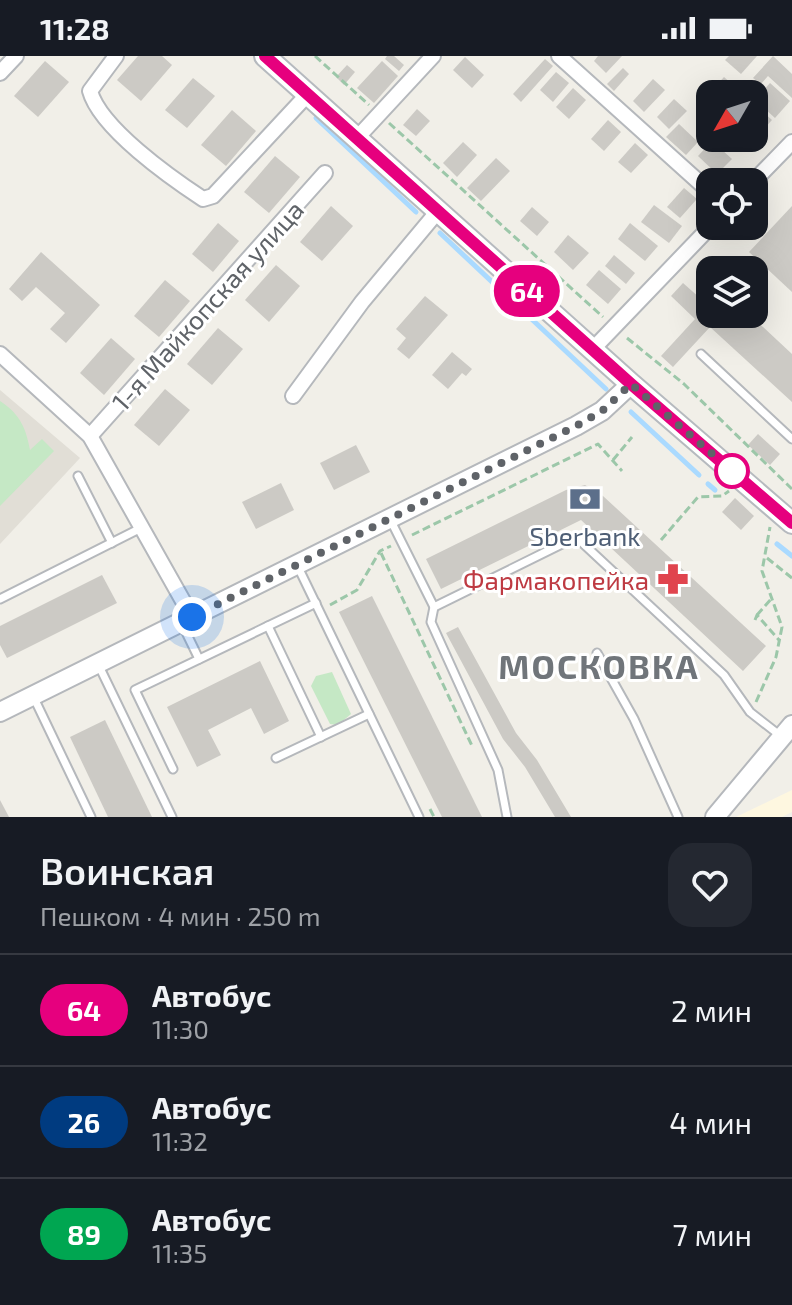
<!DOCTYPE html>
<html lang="ru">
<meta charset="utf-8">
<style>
:root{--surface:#171b24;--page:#242831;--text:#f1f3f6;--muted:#9ea1a6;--line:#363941}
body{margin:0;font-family:"Exo 2",sans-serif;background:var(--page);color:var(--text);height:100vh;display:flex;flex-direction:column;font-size:30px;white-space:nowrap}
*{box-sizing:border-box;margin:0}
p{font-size:26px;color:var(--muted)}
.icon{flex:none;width:44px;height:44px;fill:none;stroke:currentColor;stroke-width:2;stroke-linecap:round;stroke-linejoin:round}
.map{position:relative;height:761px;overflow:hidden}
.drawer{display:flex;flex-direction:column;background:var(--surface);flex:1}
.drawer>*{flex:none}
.badge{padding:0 16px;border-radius:26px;font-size:28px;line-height:52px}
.needle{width:52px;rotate:231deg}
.tools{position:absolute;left:696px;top:24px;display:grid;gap:16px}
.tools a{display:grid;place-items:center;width:72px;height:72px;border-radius:16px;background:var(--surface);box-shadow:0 8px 32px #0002;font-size:40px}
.you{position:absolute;width:40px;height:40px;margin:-20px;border:6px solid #fff;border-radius:50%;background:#1a73e8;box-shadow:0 0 0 12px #1a73e833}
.map>.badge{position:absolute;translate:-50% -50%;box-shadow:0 0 0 4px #fff}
.round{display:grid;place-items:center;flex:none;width:84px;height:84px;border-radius:24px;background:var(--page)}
.head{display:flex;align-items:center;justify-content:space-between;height:136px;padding:0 40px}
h1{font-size:38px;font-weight:600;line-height:60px}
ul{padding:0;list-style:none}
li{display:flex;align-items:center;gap:24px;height:112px;padding:0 40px;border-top:2px solid var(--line)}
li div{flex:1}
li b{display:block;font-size:30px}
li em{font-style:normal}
li .badge{min-width:88px;font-weight:700;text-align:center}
.status{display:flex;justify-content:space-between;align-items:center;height:56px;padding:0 40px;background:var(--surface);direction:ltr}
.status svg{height:22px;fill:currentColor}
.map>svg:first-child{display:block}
</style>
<div class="status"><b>11:28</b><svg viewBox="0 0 49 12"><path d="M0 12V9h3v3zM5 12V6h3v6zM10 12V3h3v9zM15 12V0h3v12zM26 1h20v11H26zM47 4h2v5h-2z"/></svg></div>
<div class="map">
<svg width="792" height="761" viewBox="0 0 792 761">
<rect width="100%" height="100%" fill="#f1efe8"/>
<polygon fill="#fef7e0" points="792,734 792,756 782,761 736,761"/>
<polygon fill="#e1ded6" points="0,334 80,402 0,488"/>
<g fill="#c5e8c5">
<path d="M 0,345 C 20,358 26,372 30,394 L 42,383 L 54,395 L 0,450 Z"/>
<polygon points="332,616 351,658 338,669 330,668 311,630 316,620"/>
</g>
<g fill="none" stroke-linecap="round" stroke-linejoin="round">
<g stroke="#aadaff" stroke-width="5">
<polyline points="316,62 416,156"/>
<polyline points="440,177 606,333"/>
<polyline points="631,356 699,419"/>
<polyline points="708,428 715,434"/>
<polyline points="777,488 792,500"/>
</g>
</g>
<g fill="#cccac5">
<polygon points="138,0 162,0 172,9 141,45 117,24"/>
<polygon points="387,0 394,0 404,9 399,15 385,3"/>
<polygon points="598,0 622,0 606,17 594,5"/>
<polygon points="729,0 757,0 741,18 725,4"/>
<polygon points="773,0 792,18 792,42 768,20 761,28 753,22"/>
<polygon points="465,1 484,19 472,32 453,14"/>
<polygon points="545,3 553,10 521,46 513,38"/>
<polygon points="45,5 69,26 38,61 14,40"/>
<polygon points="382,5 398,20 374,47 357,32"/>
<polygon points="347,9 355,16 344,29 336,21"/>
<polygon points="623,12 629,18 614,35 607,28"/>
<polygon points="556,16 569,27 553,46 540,34"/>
<polygon points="724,21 743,38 720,38 714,32"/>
<polygon points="193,22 215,40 187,72 165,54"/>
<polygon points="653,23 665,34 644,56 633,45"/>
<polygon points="770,27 790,45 775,62 755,44"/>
<polygon points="573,32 586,44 569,63 556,51"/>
<polygon points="674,43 687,55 669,73 657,61"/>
<polygon points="754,48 772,64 761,76 754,69"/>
<polygon points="417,53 430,65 416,80 403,69"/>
<polygon points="232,54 256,75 226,110 201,89"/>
<polygon points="608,64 621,76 604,95 591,83"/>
<polygon points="679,68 698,86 686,99 666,81"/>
<polygon points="731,82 752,82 742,92"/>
<polygon points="712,85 732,103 717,118 698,100"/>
<polygon points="463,86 477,99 457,121 443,107"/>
<polygon points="635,87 648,99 631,117 618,106"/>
<polygon points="275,100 300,121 269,157 244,136"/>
<polygon points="496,102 510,115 481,145 467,132"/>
<polygon points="684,132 697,143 680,162 667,151"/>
<polygon points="654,149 682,170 669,187 641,166"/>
<polygon points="331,150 353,170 322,205 300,186"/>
<polygon points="792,150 792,236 749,196"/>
<polygon points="532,151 549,166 537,180 520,165"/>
<polygon points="218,167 239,185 213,216 192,198"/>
<polygon points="630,167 658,190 645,205 618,183"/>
<polygon points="568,179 589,197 573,214 554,196"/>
<polygon points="41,196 100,249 66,287 50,273 65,257 36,231 22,245 9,233"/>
<polygon points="614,199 635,217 626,228 605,210"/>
<polygon points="276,209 300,230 269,266 245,244"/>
<polygon points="599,214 621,233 608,248 586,229"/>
<polygon points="165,224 190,245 159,281 134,260"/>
<polygon points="683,227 710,251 710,258 721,261 724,258 749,258 792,298 792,346 710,271 673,311 661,300 695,263 671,240"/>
<polygon points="425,240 448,259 409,303 397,293 406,282 396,273"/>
<polygon points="218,272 243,293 212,329 187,308"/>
<polygon points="111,282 135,303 104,339 80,317"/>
<polygon points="452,296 472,313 466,320 462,317 448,333 432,319"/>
<polygon points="165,333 190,354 159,390 134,369"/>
<polygon points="758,378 780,398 770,409 748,389"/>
<polygon points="356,389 370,416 334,434 320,407"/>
<polygon points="281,427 294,454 256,473 242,446"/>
<polygon points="585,429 603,440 766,590 743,615 581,464 441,533 426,503 566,434"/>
<polygon points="735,442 754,460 741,474 722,456"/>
<polygon points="102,519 117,547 7,602 0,589 0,570"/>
<polygon points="372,540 482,761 442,761 339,556"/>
<polygon points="458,571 516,677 537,704 571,761 555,761 525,711 503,683 446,577"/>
<polygon points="260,605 289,665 264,678 251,652 208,674 221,699 197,711 167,651"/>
<polygon points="105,664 152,761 108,761 70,681"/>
<polygon points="0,744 9,761 0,761"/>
</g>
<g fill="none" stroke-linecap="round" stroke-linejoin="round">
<defs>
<g id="service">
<polyline points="701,298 792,383"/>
<polyline points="78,420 112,487"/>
<polyline points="391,465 434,551 576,481 724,619 750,656 782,681"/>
<polyline points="298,511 419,761"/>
<polyline points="0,543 141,472"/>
<polyline points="316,547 268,570 321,681"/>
<polyline points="434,551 431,566 498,714 507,761"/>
<polyline points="181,566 199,603"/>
<polyline points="597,597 634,663 678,761"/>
<polyline points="99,610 172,761"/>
<polyline points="34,642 91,761"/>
<polyline points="276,702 369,658"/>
<polyline points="173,713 135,634 268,570"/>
</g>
<g id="minor">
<path d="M 116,0 L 90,35 C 100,72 171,122 203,143 L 213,140 L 308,38"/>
<polyline points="559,0 710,136"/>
<polyline points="0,17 16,0"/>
<polyline points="357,82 433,0"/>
<polyline points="753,126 792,86"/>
<polyline points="592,294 711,170"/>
<polyline points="0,298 90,380 192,561"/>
<polyline points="293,340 362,246 438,155"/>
<polyline points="90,380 325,117"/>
</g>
<g id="tertiary">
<polyline points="0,656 576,370 602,355 631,328"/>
<polyline points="715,761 792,669"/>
</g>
<polyline id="secondary" points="265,0 631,328 792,467"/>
</defs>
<use href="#service" stroke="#b5b8bc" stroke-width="11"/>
<use href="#minor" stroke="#b5b8bc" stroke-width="18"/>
<use href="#tertiary" stroke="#b5b8bc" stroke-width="22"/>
<use href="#secondary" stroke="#b6babf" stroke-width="24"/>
<g stroke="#9cc7a9" stroke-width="3" stroke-dasharray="8 4" stroke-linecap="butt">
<polyline points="315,0 369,49"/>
<polyline points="389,67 603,261"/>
<polyline points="627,282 684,328 792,433"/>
<polyline points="613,404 632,381"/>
<polyline points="412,479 598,388 622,415"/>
<polyline points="661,484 698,441 722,440 729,435"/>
<polyline points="381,497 473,692"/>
<polyline points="767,502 792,522"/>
<polyline points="330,549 357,534 380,495 391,490"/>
<polyline points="757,559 772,542"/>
<polyline points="755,564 757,559 779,584"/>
<polyline points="756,646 776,601 782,571 762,515 770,471"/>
<polyline points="430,753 434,761"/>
</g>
<use href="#service" stroke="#fff" stroke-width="7"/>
<use href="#minor" stroke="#fff" stroke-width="14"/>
<use href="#tertiary" stroke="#fff" stroke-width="18"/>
<use href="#secondary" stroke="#fff" stroke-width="20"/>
</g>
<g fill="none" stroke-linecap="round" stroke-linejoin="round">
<defs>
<polyline id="line" points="265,0 631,328 792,467"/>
</defs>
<use href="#line" stroke="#fff" stroke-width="18"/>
<use href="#line" stroke="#e6007e" stroke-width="12"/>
<polyline stroke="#5f6368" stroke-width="8" stroke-dasharray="0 14.4" points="192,561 576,370 602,355 631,328 732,415"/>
</g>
<defs>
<symbol id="bank-bare" viewBox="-9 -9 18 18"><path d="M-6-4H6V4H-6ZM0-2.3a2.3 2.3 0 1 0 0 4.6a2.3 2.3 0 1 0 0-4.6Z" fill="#5c6f8a" stroke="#fff" stroke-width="2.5" paint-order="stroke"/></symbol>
<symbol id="pharmacy-bare" viewBox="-9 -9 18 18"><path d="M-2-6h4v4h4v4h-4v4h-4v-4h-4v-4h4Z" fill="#e0444e" stroke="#fff" stroke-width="2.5" paint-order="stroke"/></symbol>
</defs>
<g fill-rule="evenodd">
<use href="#bank-bare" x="563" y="421" width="44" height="44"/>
<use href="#pharmacy-bare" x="651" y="501" width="44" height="44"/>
</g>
<circle fill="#fff" stroke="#e6007e" stroke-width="4" cx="732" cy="415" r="16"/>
<g text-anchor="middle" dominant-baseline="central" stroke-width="6" stroke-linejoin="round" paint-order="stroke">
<g font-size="26" fill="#5f6368" stroke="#fff">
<text transform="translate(207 249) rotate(-48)">1-я Майкопская улица</text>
</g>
<g font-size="26" fill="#4e5e75" stroke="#fff">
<text x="585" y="479">Sberbank</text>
</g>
<g font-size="26" fill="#be3a42" stroke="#fff" text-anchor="end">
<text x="649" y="523">Фармакопейка</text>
</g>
<g font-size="34" font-weight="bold" letter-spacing="2" fill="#70757a" stroke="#fff">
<text x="599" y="609">МОСКОВКА</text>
</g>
</g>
</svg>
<div class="tools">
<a><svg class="needle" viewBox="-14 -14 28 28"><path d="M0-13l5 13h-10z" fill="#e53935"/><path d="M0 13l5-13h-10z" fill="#9ea1a6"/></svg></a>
<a><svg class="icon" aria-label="locate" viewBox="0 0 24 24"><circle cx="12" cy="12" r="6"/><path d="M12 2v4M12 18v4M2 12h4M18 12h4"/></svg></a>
<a><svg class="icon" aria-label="layers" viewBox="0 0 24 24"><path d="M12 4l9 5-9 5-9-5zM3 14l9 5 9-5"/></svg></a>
</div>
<div class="you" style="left:192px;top:561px"></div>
<b class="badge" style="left:527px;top:235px;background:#e6007e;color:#fff">64</b>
</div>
<section class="drawer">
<div class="head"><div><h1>Воинская</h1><p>Пешком · 4 мин · 250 m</p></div><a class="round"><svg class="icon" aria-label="heart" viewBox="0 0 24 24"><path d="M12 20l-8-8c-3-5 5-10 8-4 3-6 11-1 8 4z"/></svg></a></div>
<ul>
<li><span class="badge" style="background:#e6007e;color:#fff">64</span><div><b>Автобус</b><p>11:30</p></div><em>2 мин</em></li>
<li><span class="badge" style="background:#003b80;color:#fff">26</span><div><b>Автобус</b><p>11:32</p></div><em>4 мин</em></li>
<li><span class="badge" style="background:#00a651;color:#fff">89</span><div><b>Автобус</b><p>11:35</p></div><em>7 мин</em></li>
</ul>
</section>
